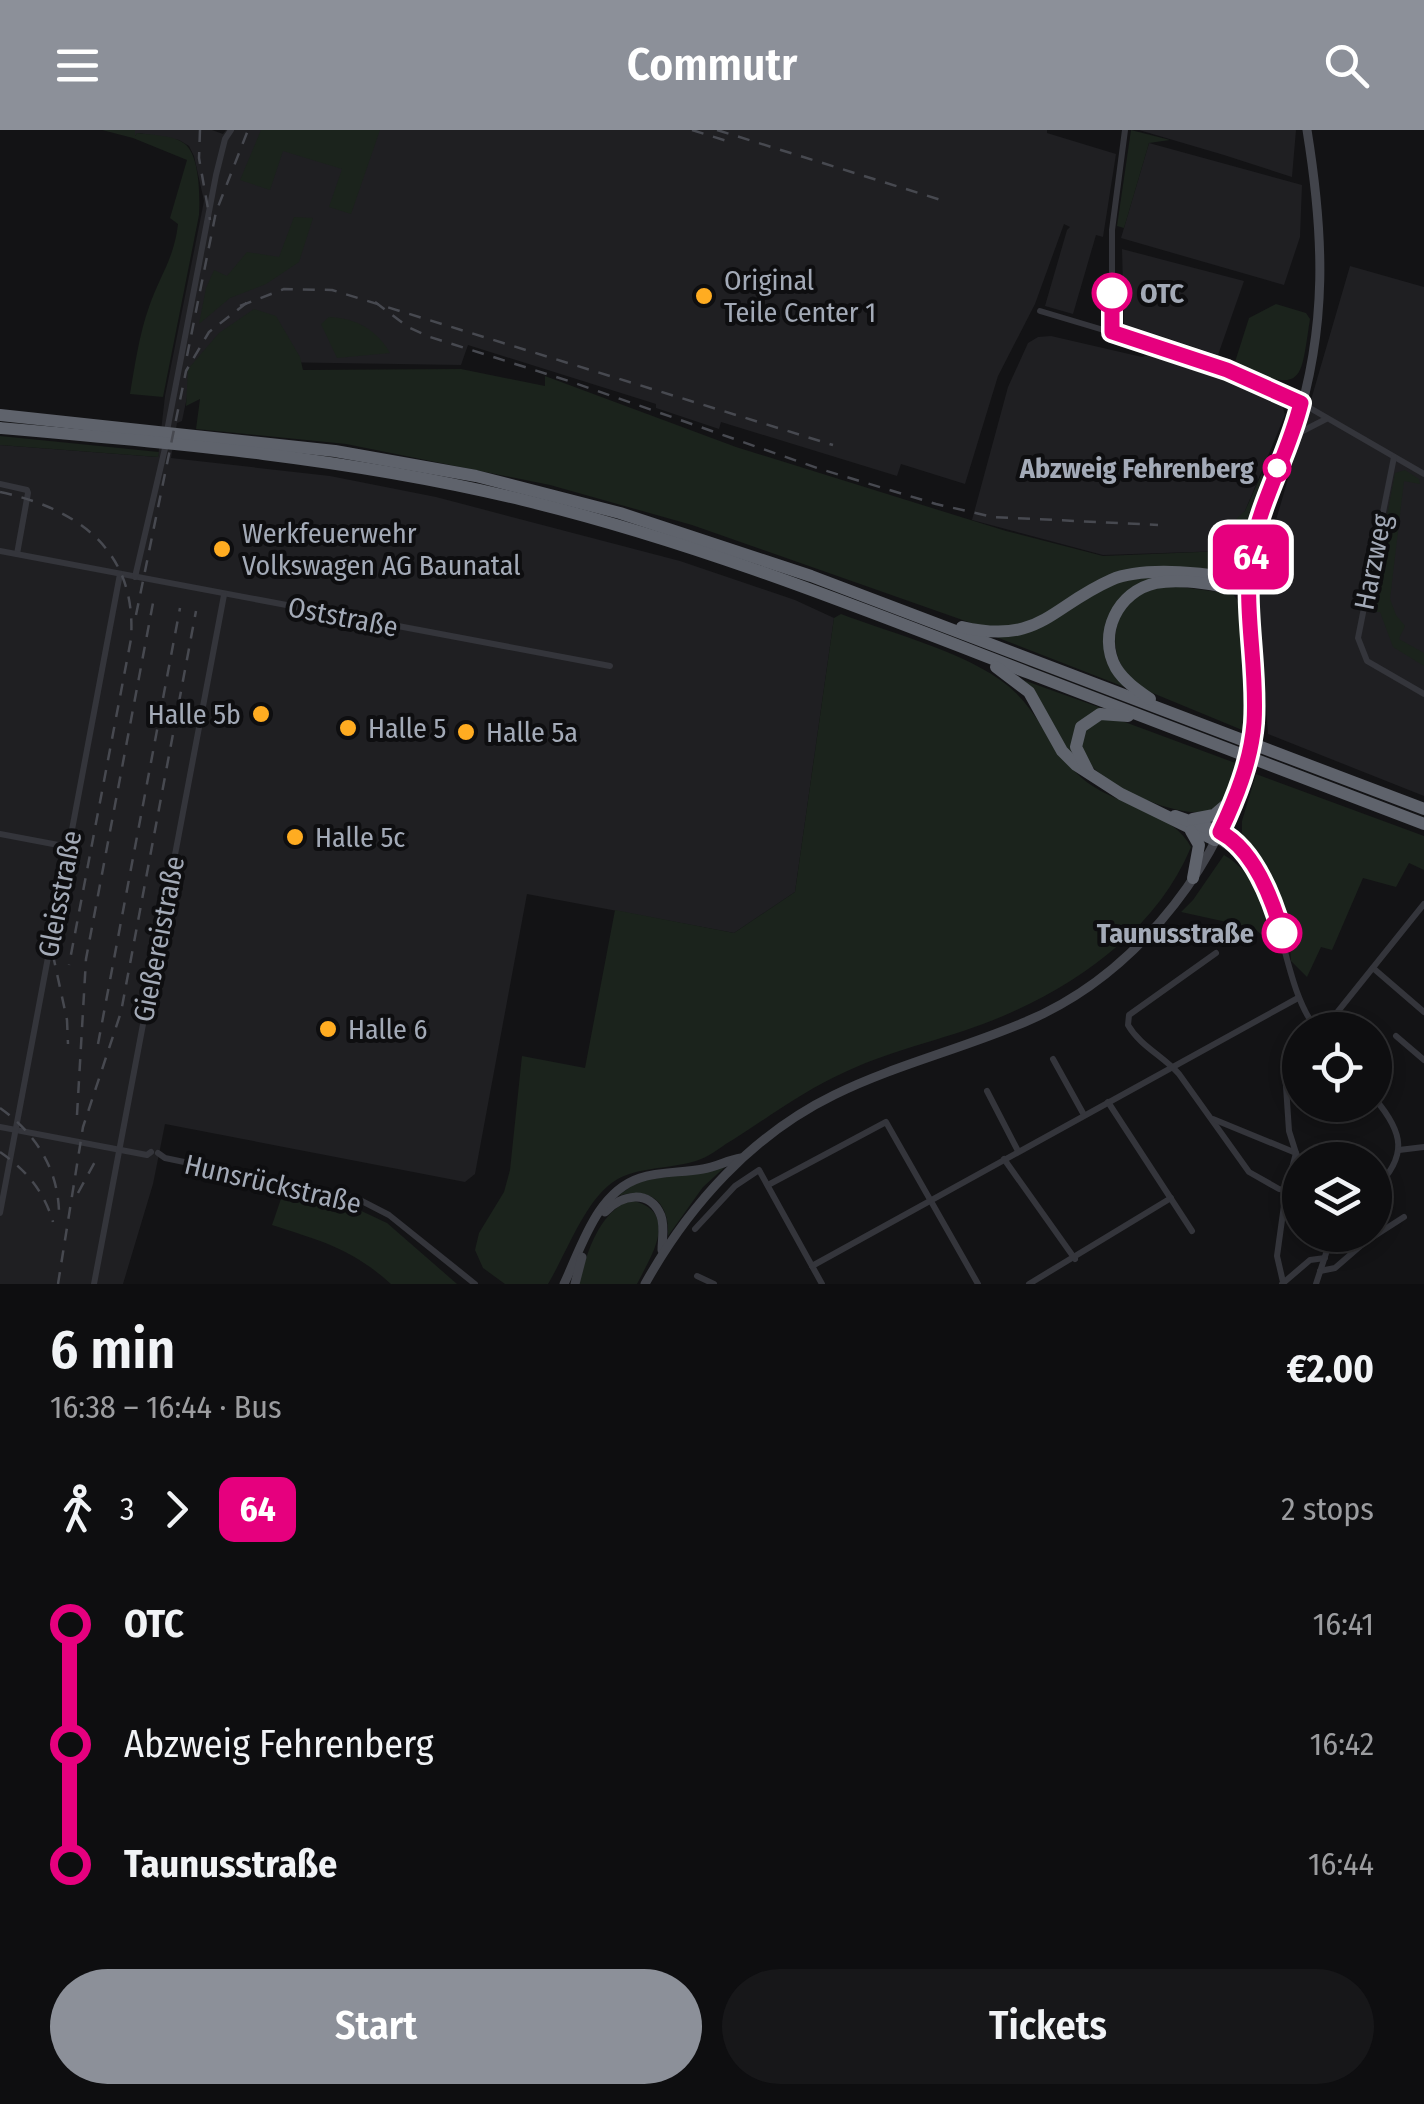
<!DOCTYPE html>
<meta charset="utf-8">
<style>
:root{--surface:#0e0e10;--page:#171719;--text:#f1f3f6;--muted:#9b9c9f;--line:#2e2e30;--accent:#8c9099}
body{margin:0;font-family:"Fira Sans Condensed",sans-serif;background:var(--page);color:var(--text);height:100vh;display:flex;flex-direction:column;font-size:38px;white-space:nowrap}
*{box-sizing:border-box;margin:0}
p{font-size:32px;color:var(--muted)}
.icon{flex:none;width:55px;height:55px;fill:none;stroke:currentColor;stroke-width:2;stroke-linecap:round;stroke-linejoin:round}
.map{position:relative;height:1154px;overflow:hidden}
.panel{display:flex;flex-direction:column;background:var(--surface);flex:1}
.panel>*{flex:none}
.badge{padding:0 20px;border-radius:15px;font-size:35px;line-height:65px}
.buttons{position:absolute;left:1282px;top:882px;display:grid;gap:20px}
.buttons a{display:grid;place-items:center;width:110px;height:110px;border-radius:50%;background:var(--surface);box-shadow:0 5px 15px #0003,0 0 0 2px var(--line);font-size:50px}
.map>.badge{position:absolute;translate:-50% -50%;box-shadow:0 0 0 5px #fff}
.legs{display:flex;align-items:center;gap:15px;height:110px;padding:0 50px;font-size:32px}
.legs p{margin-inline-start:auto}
.overview{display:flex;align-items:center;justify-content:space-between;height:170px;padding:0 50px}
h1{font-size:55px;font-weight:600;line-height:75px}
.action{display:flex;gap:20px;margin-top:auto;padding:20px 50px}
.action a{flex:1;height:115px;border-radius:60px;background:var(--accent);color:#fff;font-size:40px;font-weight:600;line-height:115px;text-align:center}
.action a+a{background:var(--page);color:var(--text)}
ul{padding:0 50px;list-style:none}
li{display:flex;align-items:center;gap:35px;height:120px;font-size:38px}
li i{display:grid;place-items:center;width:15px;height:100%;margin:0 12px;background:currentColor}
li i::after{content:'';width:25px;height:25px;margin:-12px;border:8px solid;border-radius:50%;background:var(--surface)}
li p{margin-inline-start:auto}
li:first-child i{background:linear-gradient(#0000 50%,currentColor 0)}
li:last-child i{background:linear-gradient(currentColor 50%,#0000 0)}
header{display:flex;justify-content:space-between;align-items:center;height:130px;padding:0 50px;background:var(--accent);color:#fff;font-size:45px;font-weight:600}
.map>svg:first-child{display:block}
</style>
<header><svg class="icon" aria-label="menu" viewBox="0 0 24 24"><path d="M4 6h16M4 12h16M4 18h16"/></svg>Commutr<svg class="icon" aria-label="search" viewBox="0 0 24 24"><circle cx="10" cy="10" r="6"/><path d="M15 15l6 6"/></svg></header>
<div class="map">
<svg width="1424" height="1154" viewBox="0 0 1424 1154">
<rect width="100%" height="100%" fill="#131315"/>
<g fill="#1f1f22">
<polygon points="135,0 212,0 223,4 226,0 1047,0 1047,3 1116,24 1103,107 1096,105 1073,184 1045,176 1067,100 1070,97 1064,94 1035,174 998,246 965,354 901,334 897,346 721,292 719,299 656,278 656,274 468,215 461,235 204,231 193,239 182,291 177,293 171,328 330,346 436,367 680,431 795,470 834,488 795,762 734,803 527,764 475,1044 465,1052 165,994 153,1054 123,1154 0,1154 0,315 158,327 165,266 204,71 194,26 189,16 179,10 138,3 133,8"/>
<polygon points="1139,0 1296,0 1292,47 1224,25"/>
<polygon points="1149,13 1302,55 1300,107 1284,155 1121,108"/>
<polygon points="1122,119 1244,151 1218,225 1124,194"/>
<polygon points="1350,136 1424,157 1424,666 1268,604 1258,452"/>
<polygon points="1051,206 1142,227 1148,225 1208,245 1211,240 1282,274 1285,285 1245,381 1232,400 1231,415 1224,421 1103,425 972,390 1008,257 1028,213 1038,207"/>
</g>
<g fill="#1b231c">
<path d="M 102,0 L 135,0 L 135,6 L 137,3 C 151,5 174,5 185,14 C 200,26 200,68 199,85 L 163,267 L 130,264 C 135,235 139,205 149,177 C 160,145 174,129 178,94 L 170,88 L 187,30 L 133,8 Z"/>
<polygon points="261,0 380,0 351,84 329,77 342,39 283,21 270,60 240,50"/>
<polygon points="1131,0 1170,10 1149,13 1124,98 1117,96"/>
<polygon points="294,87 313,88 299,132 266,154 230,168 199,194 206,158 214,140 227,146 247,122 279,127"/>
<path d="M 1276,174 L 1306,183 L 1310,189 C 1300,254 1304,262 1238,237 L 1235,232 L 1249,188 Z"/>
<path d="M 254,179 L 276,186 L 300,227 L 303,240 L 461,239 L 545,256 L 545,246 L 736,317 L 1006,401 L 1103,426 L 1224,421 L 1231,415 L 1237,388 L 1245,381 L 1262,343 L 1264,351 C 1250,379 1248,434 1214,442 L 1136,438 L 1017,497 L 991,500 L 692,395 L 550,355 L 346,314 L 196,299 L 200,269 L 186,276 L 188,239 L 219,203 Z"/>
<path d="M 329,187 C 356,188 377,200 390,223 L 337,228 L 321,194 Z"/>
<polygon points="0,306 159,322 158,327 0,315"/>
<polygon points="1405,340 1419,349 1420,354 1404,351 1390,469 1396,485 1405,496 1399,509 1424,523 1424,536 1393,517 1380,482 1373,482 1387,408 1383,407 1395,343"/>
<polygon points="1172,447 1144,453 1106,502 1127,558 996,507 1125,448"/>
<path d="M 1166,455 L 1233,464 L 1238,471 L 1247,546 L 1247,602 L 1138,557 C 1111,534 1105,492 1136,468 C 1144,461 1156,459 1166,455 Z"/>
<path d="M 841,484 C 893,504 978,525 1016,563 C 1044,591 1056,629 1088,653 C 1120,676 1173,682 1191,717 C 1158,797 1081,853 1003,886 C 952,908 896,918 845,942 C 805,960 770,986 734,1009 C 723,1015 712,1025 701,1029 C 674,1040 638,1035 613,1052 C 585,1071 566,1124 548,1154 L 505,1154 L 483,1138 L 475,1120 L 479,1103 L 504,1062 L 510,1040 L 522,926 L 585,938 L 615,780 L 734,803 L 795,762 L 834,488 Z"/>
<polygon points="1023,550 1104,579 1095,581 1071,627"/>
<path d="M 1114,588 L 1238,634 C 1234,649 1232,667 1218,677 C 1190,697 1099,655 1084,626 C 1081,619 1082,611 1082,603 L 1091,592 Z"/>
<polygon points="1256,644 1424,706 1424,740 1409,733 1396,757 1363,748 1332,820 1321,817 1307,847 1291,831 1289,807 1275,762 1242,703 1242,691"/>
<path d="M 1224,725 C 1257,744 1270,784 1277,819 L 1254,798 L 1181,782 L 1193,770 Z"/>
<path d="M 726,1036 L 703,1057 L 668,1106 C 670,1072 650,1056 618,1066 L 637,1052 Z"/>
<path d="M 283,1063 L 353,1077 L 387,1093 L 457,1154 L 391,1154 C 351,1118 321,1111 272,1095 Z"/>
<path d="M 630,1070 C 681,1081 652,1124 637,1154 L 579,1154 C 587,1122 598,1084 630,1070 Z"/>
</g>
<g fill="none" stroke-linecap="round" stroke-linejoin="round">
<g stroke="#34353b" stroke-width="6">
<polyline points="1040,181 1174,221 1284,263 1424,344"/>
<polyline points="1112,202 1112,100 1125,0"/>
<polyline points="167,301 216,45 225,9 231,0"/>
<polyline points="1293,306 1326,289"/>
<polyline points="1394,327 1358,508 1367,531 1424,564"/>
<polyline points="0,354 27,360 28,363 17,424"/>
<polyline points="0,421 610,536"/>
<polyline points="135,447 166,314"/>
<path d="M 1220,702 C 1287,736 1274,845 1317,900"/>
<polyline points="0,704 69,717"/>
<polyline points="1216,710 1247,730"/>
<path d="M 1216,823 L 1129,885 L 1128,895 C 1140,916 1163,926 1179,944 L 1249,1042 L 1279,1059 L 1300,1061"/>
<polyline points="1373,838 1424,882"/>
<polyline points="1323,900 1424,774"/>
<polyline points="1396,906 1424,930"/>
<polyline points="1053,929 1084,985"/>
<polyline points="987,961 1018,1021"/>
<path d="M 1375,969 C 1404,1003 1408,1026 1375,1059"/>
<polyline points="1108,972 1192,1101"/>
<polyline points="1213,989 1296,1023 1300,1031"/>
<polyline points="0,997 147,1025 151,1022"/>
<polyline points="1399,1020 1424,1017"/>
<polyline points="158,1023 165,1028 356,1068 389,1085 475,1154"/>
<polyline points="1004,1029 1075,1129"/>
<polyline points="768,1055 886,992 978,1154"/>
<polyline points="0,1083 120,444"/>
<polyline points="695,1099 735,1056 759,1040 822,1154"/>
<polyline points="812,1136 1298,868"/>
<polyline points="1320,1141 1335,1138 1365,1112 1404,1087"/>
<polyline points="697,1146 714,1154"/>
<polyline points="1283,1152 1277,1126 1286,1061 1296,1023 1289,1001 1285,941"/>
<polyline points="94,1154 224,465"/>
<polyline points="1029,1154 1171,1068"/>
<polyline points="1282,1154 1310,1130 1325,1128"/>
<polyline points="1316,1154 1332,1105"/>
</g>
<g stroke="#42444b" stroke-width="9">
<path d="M 605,1082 C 621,1065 650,1058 661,1086 C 665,1097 662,1109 662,1120"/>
<path d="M 564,1154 C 582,1116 597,1062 640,1048 C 660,1041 682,1043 703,1039 C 716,1037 728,1030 741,1028"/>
<polyline points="575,1154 582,1127"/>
<path d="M 645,1154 C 689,1075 752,1005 834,965 C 895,935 962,919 1025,892 C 1128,849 1210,750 1243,644 C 1267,570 1239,495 1252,419 C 1260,376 1282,340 1295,299 C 1328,196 1324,105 1307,0"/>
</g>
<g stroke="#5f636c" stroke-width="12">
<polyline points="0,285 335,321 476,346 620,383 811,446 1424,679"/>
<path d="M 0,298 C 175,313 351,328 523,370 C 697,412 863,479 1029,543 C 1161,594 1293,643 1424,694"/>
<polyline points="1220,447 1244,429 1253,417"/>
<path d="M 962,497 C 1040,515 1050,477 1111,450 C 1143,436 1216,442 1248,454"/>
<polyline points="996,537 1029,562 1062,621 1076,635 1121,664 1215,710"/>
<path d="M 1150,569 C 1137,560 1124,551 1116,538 C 1097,504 1118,461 1156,453 C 1184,447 1219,457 1248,460"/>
<polyline points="1088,641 1076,617 1081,597 1100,584 1128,586"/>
<polyline points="1175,686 1220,702"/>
<polyline points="1193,689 1214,685 1235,667"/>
<polyline points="1191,701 1199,715 1193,748"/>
</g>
<g stroke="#474950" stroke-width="2.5" stroke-dasharray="12 10" stroke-linecap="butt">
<polyline points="200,0 199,28 210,90"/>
<polyline points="692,0 730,12"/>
<polyline points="717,0 941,70"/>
<polyline points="375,172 408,197 430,207 569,251 820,339 936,374 993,387 1158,395"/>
<polyline points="240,176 284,159 332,160 833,315"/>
<polyline points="187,226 216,82 248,0"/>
<path d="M 0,362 C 79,379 137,421 131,509 L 69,835"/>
<polyline points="136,485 186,241 209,202 249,171"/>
<polyline points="48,802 67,890 68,914"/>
<polyline points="98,914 180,478"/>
<path d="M 0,978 C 35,1003 58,1038 59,1082"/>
<polyline points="77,985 86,829 153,473"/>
<path d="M 0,1022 C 26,1040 44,1061 53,1092"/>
<polyline points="78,1063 97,1028"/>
<polyline points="58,1154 83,997 121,882 196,481"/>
</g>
</g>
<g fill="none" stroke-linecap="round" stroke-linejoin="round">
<defs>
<path id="line-1" d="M 1112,163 L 1112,202 L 1227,240 L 1301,273 C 1289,323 1262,367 1252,418 C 1242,477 1258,534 1254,593 C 1251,631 1236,668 1220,702 C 1253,719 1272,768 1282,803"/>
</defs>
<use href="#line-1" stroke="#fff" stroke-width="22"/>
<use href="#line-1" stroke="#e6007e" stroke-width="15"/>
</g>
<g fill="#fff" stroke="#e6007e" stroke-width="5">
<circle cx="1112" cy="163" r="18"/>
<circle cx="1277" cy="338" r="12"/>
<circle cx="1282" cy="803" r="18"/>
</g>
<g fill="#ffac21" stroke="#0e0e10" stroke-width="4">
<circle cx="704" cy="166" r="10"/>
<circle cx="222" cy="419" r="10"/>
<circle cx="261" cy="584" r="10"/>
<circle cx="348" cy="598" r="10"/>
<circle cx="466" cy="602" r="10"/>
<circle cx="295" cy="707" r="10"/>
<circle cx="328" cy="899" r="10"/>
</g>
<g text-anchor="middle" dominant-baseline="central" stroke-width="8" stroke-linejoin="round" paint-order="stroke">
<g font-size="28" fill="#a3aab7" stroke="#0e0e10" text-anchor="start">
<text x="724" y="150">Original<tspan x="724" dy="32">Teile Center 1</tspan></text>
<text x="242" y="403">Werkfeuerwehr<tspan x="242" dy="32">Volkswagen AG Baunatal</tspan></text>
<text x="241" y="584" text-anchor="end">Halle 5b</text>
<text x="368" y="598">Halle 5</text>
<text x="486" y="602">Halle 5a</text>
<text x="315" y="707">Halle 5c</text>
<text x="348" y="899">Halle 6</text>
</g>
<g font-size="28" font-weight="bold" fill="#a3aab7" stroke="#0e0e10" text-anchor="end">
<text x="1140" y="163" text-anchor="start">OTC</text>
<text x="1254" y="338">Abzweig Fehrenberg</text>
<text x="1254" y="803">Taunusstraße</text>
</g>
<g font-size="28" fill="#a3aab7" stroke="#0e0e10">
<text transform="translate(1373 432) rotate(-79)">Harzweg</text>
<text transform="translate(343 487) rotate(11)">Oststraße</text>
<text transform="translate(60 764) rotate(-79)">Gleisstraße</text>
<text transform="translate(159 809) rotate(-79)">Gießereistraße</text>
<text transform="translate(273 1054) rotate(13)">Hunsrückstraße</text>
</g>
</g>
</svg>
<div class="buttons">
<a><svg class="icon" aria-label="locate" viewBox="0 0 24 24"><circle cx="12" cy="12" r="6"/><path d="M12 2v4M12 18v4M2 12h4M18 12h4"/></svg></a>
<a><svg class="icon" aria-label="layers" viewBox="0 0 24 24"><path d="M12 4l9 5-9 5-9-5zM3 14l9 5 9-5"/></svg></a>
</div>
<b class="badge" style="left:1251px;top:427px;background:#e6007e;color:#fff">64</b>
</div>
<section class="panel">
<div class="overview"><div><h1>6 min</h1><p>16:38 – 16:44 · Bus</p></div><b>€2.00</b></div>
<div class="legs"><svg class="icon" aria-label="walk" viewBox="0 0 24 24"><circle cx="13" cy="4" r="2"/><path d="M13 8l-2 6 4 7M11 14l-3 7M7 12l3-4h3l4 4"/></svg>3<svg class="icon" aria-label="forward" viewBox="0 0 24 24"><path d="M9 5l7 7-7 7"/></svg><b class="badge" style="background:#e6007e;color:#fff">64</b><p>2 stops</p></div>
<ul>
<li><i style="color:#e6007e"></i><b>OTC</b><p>16:41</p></li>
<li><i style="color:#e6007e"></i><span>Abzweig Fehrenberg</span><p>16:42</p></li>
<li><i style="color:#e6007e"></i><b>Taunusstraße</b><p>16:44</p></li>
</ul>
<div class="action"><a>Start</a><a>Tickets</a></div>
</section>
